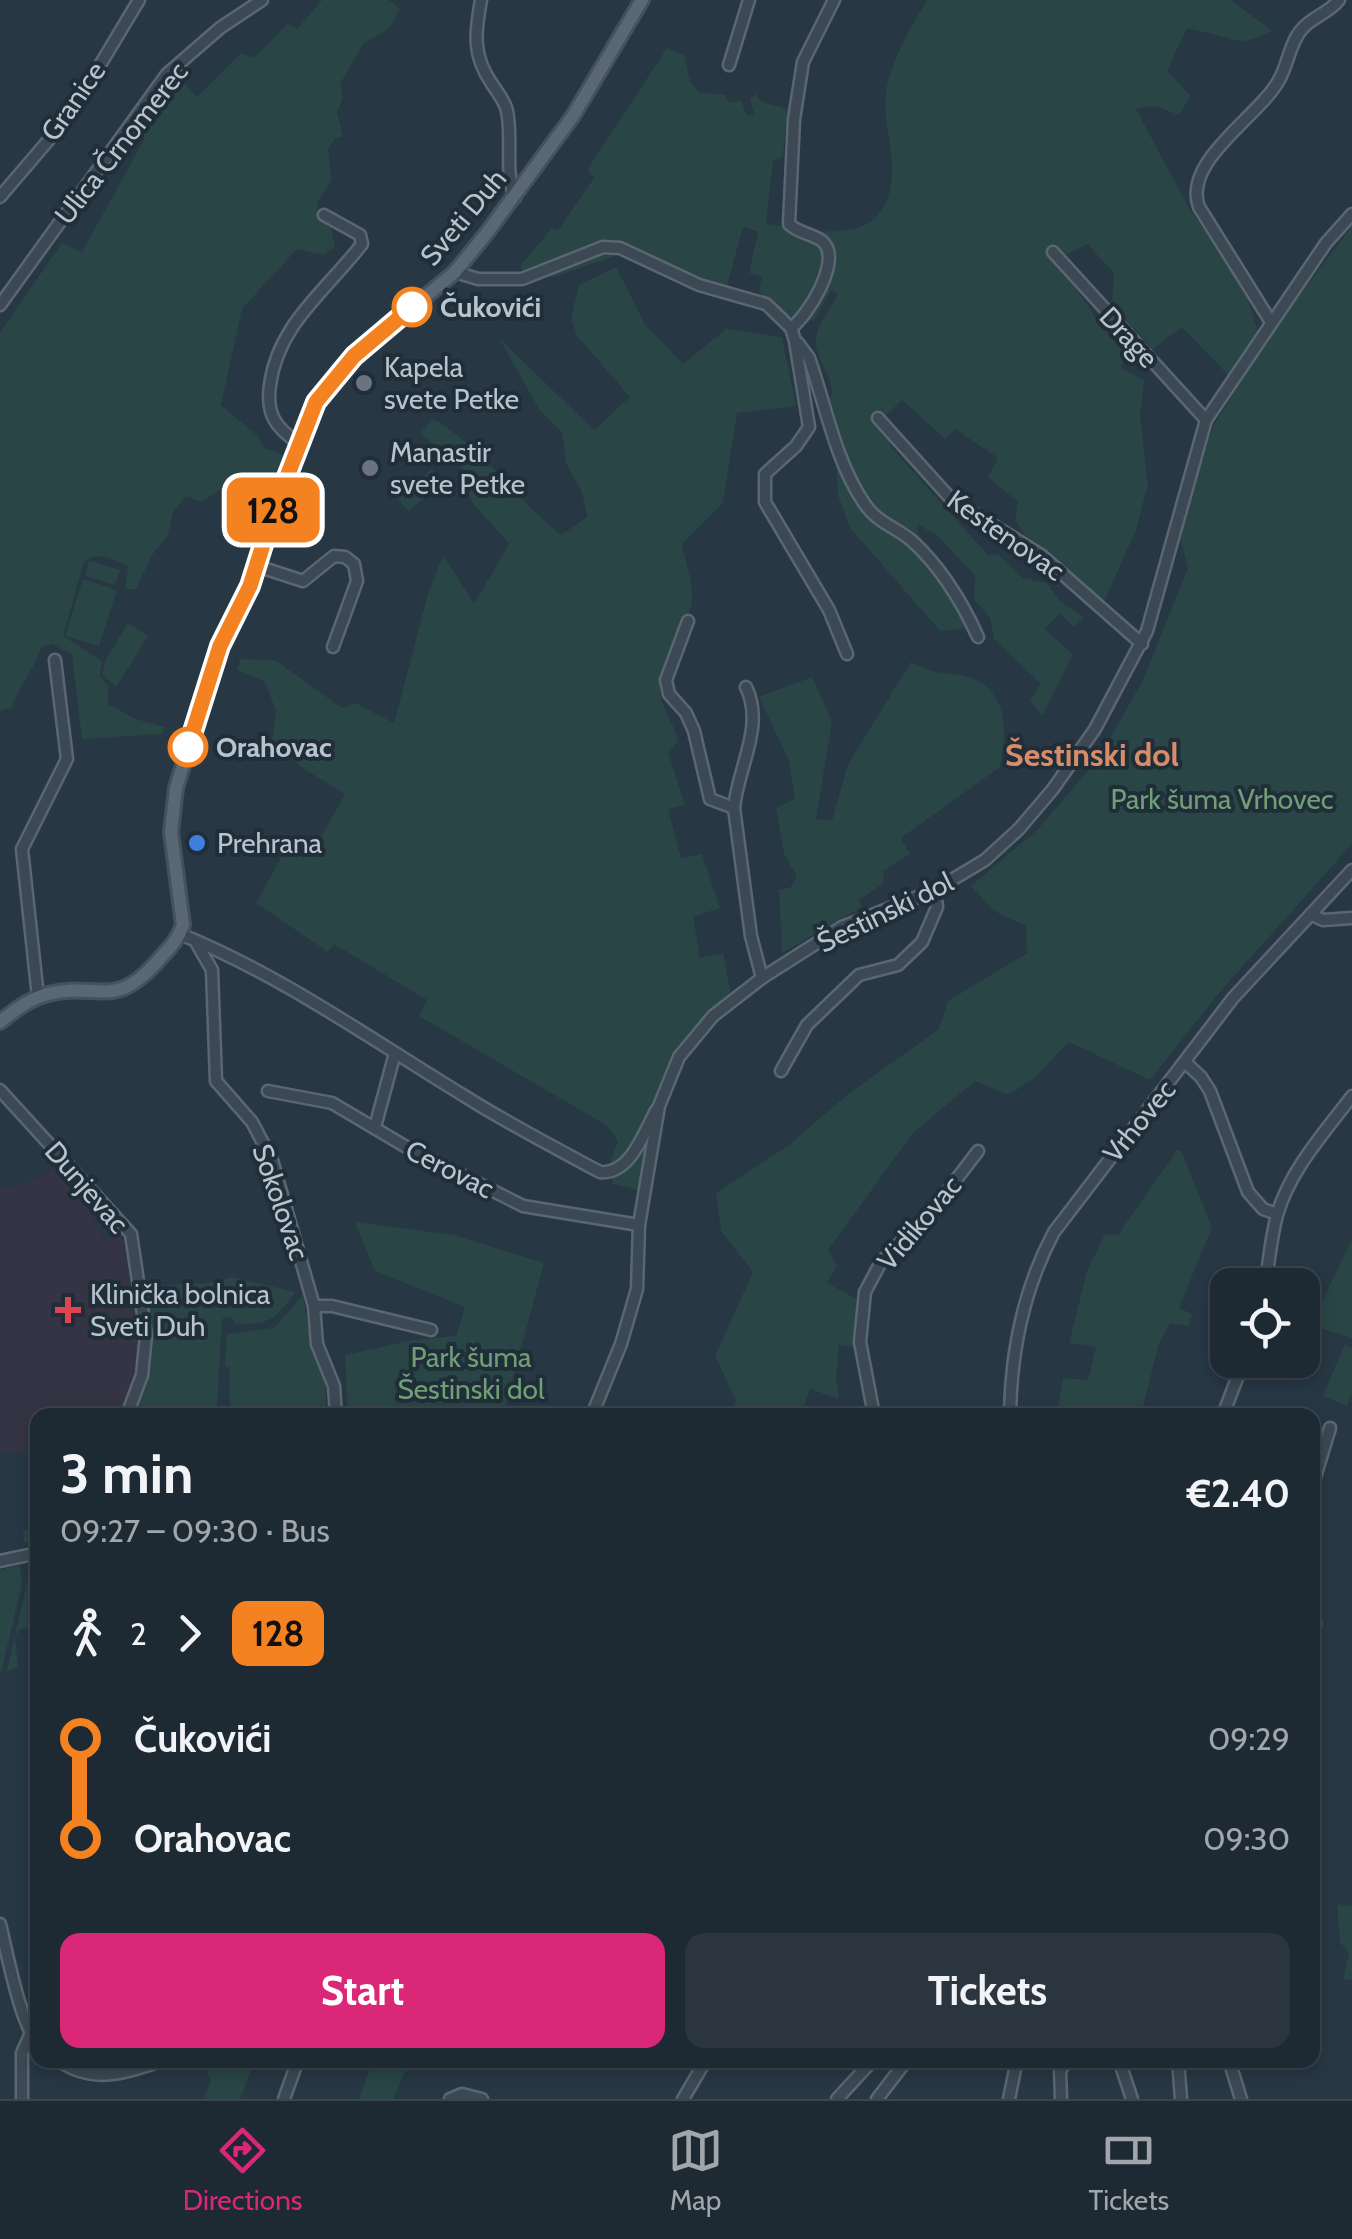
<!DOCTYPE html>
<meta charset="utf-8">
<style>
:root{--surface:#1d2933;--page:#2a353f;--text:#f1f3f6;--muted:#a0a6ac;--line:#3b454e;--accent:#db2777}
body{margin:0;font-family:Cabin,sans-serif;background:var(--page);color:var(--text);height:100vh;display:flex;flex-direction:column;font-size:38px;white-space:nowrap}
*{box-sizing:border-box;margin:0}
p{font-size:32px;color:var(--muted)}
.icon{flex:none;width:55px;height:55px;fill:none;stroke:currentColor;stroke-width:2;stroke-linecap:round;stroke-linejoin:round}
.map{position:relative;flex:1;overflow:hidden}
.drawer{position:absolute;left:30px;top:1408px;width:1290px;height:660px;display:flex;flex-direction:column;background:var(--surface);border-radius:20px;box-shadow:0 5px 15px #0003,0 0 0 2px var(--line)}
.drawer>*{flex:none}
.badge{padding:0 20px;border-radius:15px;font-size:35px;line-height:65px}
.fabs{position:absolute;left:1210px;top:1268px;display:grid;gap:20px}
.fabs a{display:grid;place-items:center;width:110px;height:110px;border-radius:20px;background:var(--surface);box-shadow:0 5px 15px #0003,0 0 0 2px var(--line);font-size:50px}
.map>.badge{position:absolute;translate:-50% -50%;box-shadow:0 0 0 5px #fff}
.legs{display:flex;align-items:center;gap:15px;height:110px;padding:0 30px;font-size:32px}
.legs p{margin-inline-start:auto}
.head{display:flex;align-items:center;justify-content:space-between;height:170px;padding:0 30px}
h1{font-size:55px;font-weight:800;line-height:75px}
.primary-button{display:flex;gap:20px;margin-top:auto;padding:20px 30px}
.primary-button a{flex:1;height:115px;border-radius:20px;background:var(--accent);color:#fff;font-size:40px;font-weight:800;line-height:115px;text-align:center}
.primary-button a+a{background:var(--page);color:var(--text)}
ul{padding:0 30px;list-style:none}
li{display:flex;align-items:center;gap:35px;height:100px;font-size:38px}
li i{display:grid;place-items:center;width:15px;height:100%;margin:0 12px;background:currentColor}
li i::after{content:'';width:25px;height:25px;margin:-12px;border:8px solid;border-radius:50%;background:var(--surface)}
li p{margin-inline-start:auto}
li:first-child i{background:linear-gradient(#0000 50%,currentColor 0)}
li:last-child i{background:linear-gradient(currentColor 50%,#0000 0)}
.tab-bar{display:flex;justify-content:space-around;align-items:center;height:140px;border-top:2px solid var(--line);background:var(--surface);font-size:28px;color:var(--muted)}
.tab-bar a{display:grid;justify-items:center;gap:5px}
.tab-bar .active{color:var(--accent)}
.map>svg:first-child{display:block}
</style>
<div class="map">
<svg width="1352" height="2099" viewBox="0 0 1352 2099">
<rect width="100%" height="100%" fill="#273744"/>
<polygon fill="#343444" points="56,1167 82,1198 105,1241 120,1233 123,1237 138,1334 137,1364 120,1415 38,1415 37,1454 0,1451 0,1190 33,1180"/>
<g fill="#294545">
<path d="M 322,0 L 389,0 L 400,9 L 390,28 L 363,44 L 340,84 L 343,98 L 337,112 L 343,136 L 335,138 L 328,149 L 332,180 L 318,201 L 317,218 L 331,228 L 335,247 L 324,255 L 297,249 L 242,309 L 221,405 L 258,436 L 264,448 L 283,455 L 266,504 L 219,490 L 202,502 L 186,496 L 173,512 L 168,535 L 152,555 L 136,589 L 125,589 L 128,567 C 115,559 97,551 84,562 L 63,636 L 102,661 L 100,676 L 108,686 L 108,704 L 136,719 L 165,727 L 162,734 L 82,739 L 72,655 L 52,644 L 42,647 C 34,669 20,685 12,707 L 0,711 L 0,332 L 62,243 L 82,252 L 145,138 L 137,128 L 181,80 L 197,97 L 241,53 L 254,58 L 288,23 L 297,29 Z"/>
<path d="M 928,0 L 1231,0 L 1272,31 L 1244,42 L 1187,28 L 1167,71 L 1191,96 L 1179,115 L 1155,106 L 1136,109 L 1190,210 L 1243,282 L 1259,335 L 1228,375 L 1182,327 L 1153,349 L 1112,305 L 1114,273 L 1087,244 L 1056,260 L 1103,328 L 1126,347 L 1121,368 L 1144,380 L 1140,415 L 1148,485 L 1136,530 L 1104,602 L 1028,539 L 1015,520 L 1018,502 L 988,477 L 998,458 L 955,429 L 945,439 L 902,400 L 879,422 L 892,448 L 988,555 L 998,554 L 1023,578 L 1047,583 L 1060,601 L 1084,618 L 1074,627 L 1060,613 L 1045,629 L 1073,654 L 1042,716 L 1030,701 L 1041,684 L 994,639 L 990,618 L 974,599 L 975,576 L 937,535 L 917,524 L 918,533 L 970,607 L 972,627 L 940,631 L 850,528 L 838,495 L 836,457 L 825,429 L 818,395 L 831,398 C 835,375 813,360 816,337 C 818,323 832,307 838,294 L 831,290 L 814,321 L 782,314 L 759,292 L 762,276 L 749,273 L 758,232 L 743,227 L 727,286 L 673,273 L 632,250 L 557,276 L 525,280 L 520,266 L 552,228 L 558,230 L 594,178 L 587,170 L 667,48 L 684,55 L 690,81 L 699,92 L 725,95 L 729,102 L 742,101 L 746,115 L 754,114 L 750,99 L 756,94 L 762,102 L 787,109 L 783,157 L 773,161 L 766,224 C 819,231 887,250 892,175 C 893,151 886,129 885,106 C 884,74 910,25 928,0 Z"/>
<polygon points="1352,226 1352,844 1219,993 1150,1080 1069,1042 1035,1077 1009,1095 975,1081 913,1133 828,1250 837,1266 827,1283 857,1299 858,1348 839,1345 836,1378 839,1399 810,1389 801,1415 725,1415 736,1401 715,1356 753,1272 721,1231 716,1193 789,1145 848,1094 939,1029 948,1001 1027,953 1026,926 994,911 971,886 1037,830 1098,759 1143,680 1188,568 1179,533 1214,425 1271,333"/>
<path d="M 616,267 L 645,324 L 683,364 L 726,329 L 782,337 L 796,406 L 737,413 L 723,503 L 682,544 C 685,561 696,591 691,607 C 683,635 659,659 660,689 C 661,709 674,721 678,741 L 668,752 L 685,805 L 668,809 L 681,858 L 702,854 L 720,908 L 693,917 L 700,958 L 723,953 L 731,995 C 661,1042 649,1111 640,1190 L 613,1184 L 609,1165 L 618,1141 L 606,1125 L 419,1016 L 427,1000 L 334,944 L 328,952 L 256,903 L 290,841 L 314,849 L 345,794 L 301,767 L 272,741 L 276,711 L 265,682 L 237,670 L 240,659 L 275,660 L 342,708 L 355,703 L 394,723 L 428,594 L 443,555 L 474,604 L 509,544 L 471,501 L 463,469 L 420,433 L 434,419 C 483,448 517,500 561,535 L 587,517 L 582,492 L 566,463 L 562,432 L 539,409 L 499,338 L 594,430 L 630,397 L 577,336 L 571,319 L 579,285 Z"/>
<polygon points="432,469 443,483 408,511 396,497"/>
<polygon points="89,560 120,570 115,585 85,576"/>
<polygon points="83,579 117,590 99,646 65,636"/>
<polygon points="128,623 148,636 116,687 102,674 106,659"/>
<path d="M 911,662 C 918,665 926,669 933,671 C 946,675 959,672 972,678 C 1009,694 1007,733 1000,767 L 901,838 L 910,854 L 883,871 L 884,883 L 859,900 L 862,907 L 782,953 L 779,890 L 791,887 L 797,877 L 784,854 L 776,808 L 795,799 L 789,761 L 759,697 L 812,677 L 832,721 L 816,819 L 832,820 L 848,764 Z"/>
<polygon points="1177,1150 1181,1151 1212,1227 1179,1308 1192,1314 1188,1326 1170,1323 1158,1346 1141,1415 1057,1415 1063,1378 1088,1380 1096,1347 1069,1343 1087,1271 1105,1234 1118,1235"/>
<polygon points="355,1222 454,1235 544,1263 503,1415 348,1415 345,1355 412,1340 456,1336 465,1307 375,1271"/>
<polygon points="1352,1239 1352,1338 1311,1325"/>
<path d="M 232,1277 L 296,1292 C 273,1320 273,1324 236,1324 L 230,1316 L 222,1319 L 217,1409 L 230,1411 L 229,1368 L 225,1366 L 227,1334 L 274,1328 L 303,1295 L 311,1347 L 322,1368 L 326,1385 L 326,1415 L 139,1415 L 138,1410 L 152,1351 L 146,1286 L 209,1283 Z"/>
<polygon points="1345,1344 1352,1348 1352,1393 1347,1406 1323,1396"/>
<polygon points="30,1456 37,1456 37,1542 24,1543 23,1530 28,1530 28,1517 37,1479"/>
<polygon points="37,1560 37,1627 19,1629 15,1638 18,1667 7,1671 32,1561"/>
<polygon points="20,1565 22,1584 0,1677 0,1570"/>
<polygon points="1337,1904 1352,1906 1352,1980 1343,1979 1349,1953 1340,1942"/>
<polygon points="202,2060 255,2060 240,2099 204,2099 211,2081"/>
<polygon points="359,2060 425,2060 404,2073 393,2099 359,2099 371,2065"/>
</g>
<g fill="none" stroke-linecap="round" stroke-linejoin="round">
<defs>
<g id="minor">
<path d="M 481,0 C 475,33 472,55 492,84 C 497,92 505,101 507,111 C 513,141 504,169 515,198"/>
<polyline points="729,65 749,0"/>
<polyline points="0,197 70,115 139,0"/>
<polyline points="1053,252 1206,420"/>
<polyline points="455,272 478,279 522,279 603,247 620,248 699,285 766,304 791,328 795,341 809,427 796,446 765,474 765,502 829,610 847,654"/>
<polyline points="0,305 167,74 220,28 262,0"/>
<path d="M 1271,322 L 1199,207 C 1182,161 1259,117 1279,80 C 1288,65 1290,42 1302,29 C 1312,17 1329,13 1339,0"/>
<path d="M 791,328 C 808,316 841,262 824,243 C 816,234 801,235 789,224 L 794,119 L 803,62 L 834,0"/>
<path d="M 798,343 L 809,358 C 826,406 835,460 864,503 C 877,523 896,527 912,541 C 942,568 962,602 978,637"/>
<polyline points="878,418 951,499 1041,555 1142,644"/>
<path d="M 298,443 C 275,427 266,414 270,385 C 278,324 326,291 362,244 L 360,235 L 324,215"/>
<polyline points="257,566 303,581 334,556 345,557 354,564 357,581 333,647"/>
<polyline points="688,621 666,680 669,694 686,713 694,731 710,799 734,808 751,936 762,978"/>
<path d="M 734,808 C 738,767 765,726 746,687"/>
<polyline points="1312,915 1323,920 1352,918"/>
<path d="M 180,934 C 283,976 372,1040 466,1097 C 509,1124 555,1148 600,1172 C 631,1175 644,1131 657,1109"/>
<polyline points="197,944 212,970 216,1081 252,1122 272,1160 314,1306 317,1344 334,1386 336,1415"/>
<polyline points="38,997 22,849 67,759 55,660"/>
<polyline points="1186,1063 1201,1077 1210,1091 1248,1192 1263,1209 1277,1214"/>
<polyline points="781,1071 807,1025 859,975 898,965 922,942 937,907 935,890"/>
<polyline points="0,1090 131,1234 146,1335 142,1375 127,1415"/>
<polyline points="268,1091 332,1103 408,1148 523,1206 639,1225"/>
<polyline points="375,1127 395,1053"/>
<path d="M 1265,1285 C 1269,1262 1271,1238 1277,1215 C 1290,1170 1324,1133 1352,1096"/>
<polyline points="314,1306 332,1306 431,1330"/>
<polyline points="592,1415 621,1344 637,1289 639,1225 659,1106 679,1057 713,1016 762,978 842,927 935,890 985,860 1019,829 1053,789 1095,729 1147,631 1206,420 1326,243 1352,214"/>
<polyline points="874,1415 860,1342 865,1292 881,1262 932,1211 978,1151"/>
<path d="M 1010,1415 C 1011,1350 1023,1290 1054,1232 L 1233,998 L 1352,870"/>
<polyline points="1223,1415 1244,1360"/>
<polyline points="1312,1487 1330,1428"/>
<polyline points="0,1561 38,1553"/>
<polyline points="1312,1592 1315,1624 1312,1654"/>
<path d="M 0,1924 C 7,1952 20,2024 38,2043"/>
<path d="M 58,2060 C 94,2086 127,2072 165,2060"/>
<polyline points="1119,2060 1132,2099"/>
<polyline points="1178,2060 1181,2099"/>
<polyline points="1229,2060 1241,2099"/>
<polyline points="22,2099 22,2053 38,2017"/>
<polyline points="284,2099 298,2060"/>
<polyline points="450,2099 462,2094 482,2099"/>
<polyline points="683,2099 706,2060"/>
<polyline points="837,2099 873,2060"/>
<polyline points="877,2099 907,2060"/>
<polyline points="1009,2099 1017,2060"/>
<polyline points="1061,2099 1060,2070 1067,2062 1076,2060"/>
</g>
<path id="major" d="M 0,1022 C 15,1010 29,999 48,994 C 98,981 112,1011 156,963 C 166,951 178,941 183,925 L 171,832 L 176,788 L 220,646 L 250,586 L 273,510 L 316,401 L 354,356 L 455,272 L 486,234 L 573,116 L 642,0"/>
</defs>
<use href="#minor" stroke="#5a6671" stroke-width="15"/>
<use href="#major" stroke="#45525d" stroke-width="18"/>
<use href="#minor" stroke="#3c4854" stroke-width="10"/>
<use href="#major" stroke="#5a6873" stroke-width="12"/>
</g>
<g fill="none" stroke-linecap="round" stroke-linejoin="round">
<defs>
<polyline id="line-1" points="188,747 220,646 250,586 274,510 316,402 354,356 412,307"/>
</defs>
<use href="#line-1" stroke="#fff" stroke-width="22"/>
<use href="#line-1" stroke="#f58220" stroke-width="15"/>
</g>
<g fill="#fff" stroke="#f58220" stroke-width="5">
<circle cx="412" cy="307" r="18"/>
<circle cx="188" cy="747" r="18"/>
</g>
<g fill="#6b7280" stroke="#202e39" stroke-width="4">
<circle cx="364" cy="383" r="10"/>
<circle cx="370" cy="468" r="10"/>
</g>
<circle fill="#3f7fe0" stroke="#202e39" stroke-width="4" cx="197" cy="843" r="10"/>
<path fill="#e0444e" stroke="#202e39" stroke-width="4" d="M63 1295h10v10h10v10h-10v10h-10v-10h-10v-10h10z"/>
<g text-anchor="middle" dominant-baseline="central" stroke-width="8" stroke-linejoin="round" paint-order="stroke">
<g font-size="28" fill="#b9c3cd" stroke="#202e39">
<text transform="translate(73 101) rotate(-55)">Granice</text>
<text transform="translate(121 143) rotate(-52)">Ulica Črnomerec</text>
<text transform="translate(463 217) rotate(-50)">Sveti Duh</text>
<text transform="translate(1129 337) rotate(47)">Drage</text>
<text transform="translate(1006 535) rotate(35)">Kestenovac</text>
<text transform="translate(885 912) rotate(-26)">Šestinski dol</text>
<text transform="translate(1139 1121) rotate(-51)">Vrhovec</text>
<text transform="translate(450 1169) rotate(27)">Cerovac</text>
<text transform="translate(87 1187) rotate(49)">Dunjevac</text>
<text transform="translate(281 1202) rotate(71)">Sokolovac</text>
<text transform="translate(919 1223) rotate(-50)">Vidikovac</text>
</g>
<g font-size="28" font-weight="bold" fill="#b9c3cd" stroke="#202e39" text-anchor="start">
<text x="440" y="307">Čukovići</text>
<text x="216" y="747">Orahovac</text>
</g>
<g font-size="28" fill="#b9c3cd" stroke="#202e39" text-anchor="start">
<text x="384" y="367">Kapela<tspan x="384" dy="32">svete Petke</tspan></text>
<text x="390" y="452">Manastir<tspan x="390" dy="32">svete Petke</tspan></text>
<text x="217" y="843">Prehrana</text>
<text x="90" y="1294">Klinička bolnica<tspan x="90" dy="32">Sveti Duh</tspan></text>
</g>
<g font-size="28" fill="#709e75" stroke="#202e39">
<text x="1222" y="799">Park šuma Vrhovec</text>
<text x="471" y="1357">Park šuma<tspan x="471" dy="32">Šestinski dol</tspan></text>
</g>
<g font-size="32" font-weight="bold" fill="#d88c69" stroke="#202e39">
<text x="1092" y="754">Šestinski dol</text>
</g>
</g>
</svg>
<div class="fabs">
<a><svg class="icon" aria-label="locate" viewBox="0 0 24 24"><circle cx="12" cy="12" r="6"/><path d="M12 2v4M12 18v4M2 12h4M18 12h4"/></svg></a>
</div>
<b class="badge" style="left:273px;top:510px;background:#f58220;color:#111">128</b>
<section class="drawer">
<div class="head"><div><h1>3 min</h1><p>09:27 – 09:30 · Bus</p></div><b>€2.40</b></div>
<div class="legs"><svg class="icon" aria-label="walk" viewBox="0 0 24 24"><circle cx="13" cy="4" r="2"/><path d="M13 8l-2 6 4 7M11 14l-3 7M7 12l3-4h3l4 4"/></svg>2<svg class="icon" aria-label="forward" viewBox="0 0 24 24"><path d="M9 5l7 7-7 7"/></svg><b class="badge" style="background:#f58220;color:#111">128</b></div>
<ul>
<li><i style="color:#f58220"></i><b>Čukovići</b><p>09:29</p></li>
<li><i style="color:#f58220"></i><b>Orahovac</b><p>09:30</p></li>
</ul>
<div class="primary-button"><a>Start</a><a>Tickets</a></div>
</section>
</div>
<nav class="tab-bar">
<a class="active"><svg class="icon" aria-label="directions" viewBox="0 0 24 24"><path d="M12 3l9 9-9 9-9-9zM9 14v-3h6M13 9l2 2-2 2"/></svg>Directions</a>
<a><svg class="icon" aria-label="map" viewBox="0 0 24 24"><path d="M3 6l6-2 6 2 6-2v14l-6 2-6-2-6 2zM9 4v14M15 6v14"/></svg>Map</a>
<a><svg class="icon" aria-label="tickets" viewBox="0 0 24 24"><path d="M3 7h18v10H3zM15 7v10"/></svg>Tickets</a>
</nav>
